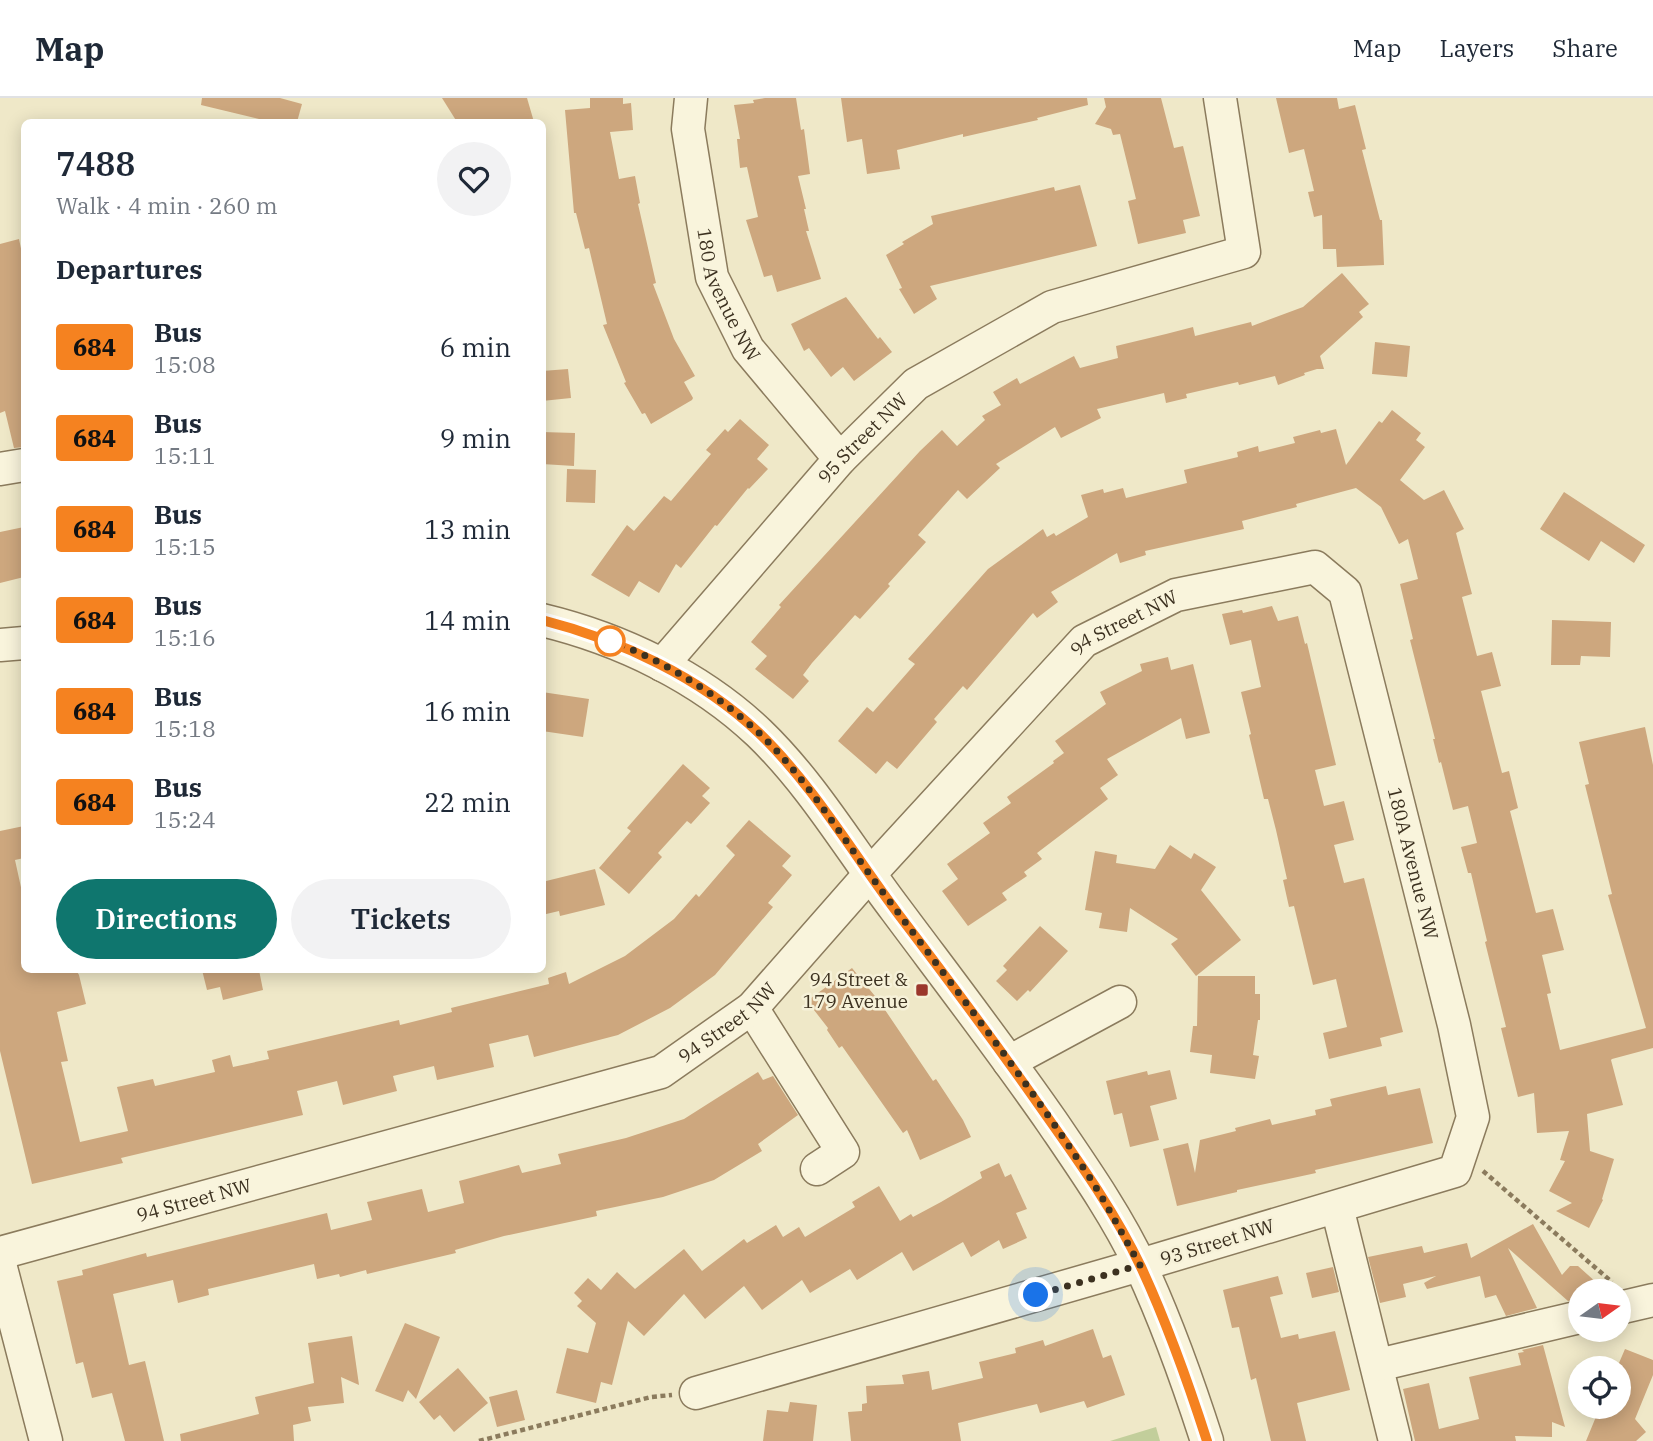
<!DOCTYPE html>
<meta charset="utf-8">
<style>
:root{--surface:#fff;--page:#f2f2f3;--text:#1f2937;--muted:#747a83;--line:#e0e1e3;--accent:#0f766e}
body{margin:0;font-family:"IBM Plex Serif",serif;background:var(--page);color:var(--text);height:100vh;display:flex;flex-direction:column;font-size:26px;white-space:nowrap}
*{box-sizing:border-box;margin:0}
p{font-size:23px;color:var(--muted)}
.icon{flex:none;width:38px;height:38px;fill:none;stroke:currentColor;stroke-width:2;stroke-linecap:round;stroke-linejoin:round}
.map{position:relative;flex:1;overflow:hidden}
.side{position:absolute;left:21px;top:21px;width:525px;height:854px;display:flex;flex-direction:column;background:var(--surface);border-radius:10px;box-shadow:0 4px 18px #0003}
.side>*{flex:none}
.badge{padding:0 14px;border-radius:5px;font-size:24px;line-height:46px}
.needle{width:46px;rotate:76deg}
.controls{position:absolute;left:1568px;top:1181px;display:grid;gap:14px}
.controls a{display:grid;place-items:center;width:63px;height:63px;border-radius:50%;background:var(--surface);box-shadow:0 4px 18px #0003;font-size:35px}
.you{position:absolute;width:35px;height:35px;margin:-18px;border:5px solid #fff;border-radius:50%;background:#1a73e8;box-shadow:0 0 0 10px #1a73e833}
.map>.badge{position:absolute;translate:-50% -50%;box-shadow:0 0 0 4px #fff}
h2{padding:0 35px;font-size:26px;line-height:63px}
.round{display:grid;place-items:center;flex:none;width:74px;height:74px;border-radius:37px;background:var(--page)}
.overview{display:flex;align-items:center;justify-content:space-between;height:119px;padding:0 35px}
h1{font-size:33px;font-weight:600;line-height:52px}
.action{display:flex;gap:14px;margin-top:auto;padding:14px 35px}
.action a{flex:1;height:80px;border-radius:42px;background:var(--accent);color:#fff;font-size:28px;font-weight:600;line-height:80px;text-align:center}
.action a+a{background:var(--page);color:var(--text)}
ul{padding:0;list-style:none}
li{display:flex;align-items:center;gap:21px;height:91px;padding:0 35px}
li div{flex:1}
li b{display:block;font-size:26px}
li em{font-style:normal}
li .badge{min-width:77px;font-weight:700;text-align:center}
header{display:flex;align-items:center;gap:42px;box-sizing:border-box;height:98px;padding:0 35px;background:var(--surface);border-bottom:2px solid var(--line)}
header strong{font-size:33px}
nav{display:flex;gap:38px;margin-inline-start:auto;font-size:24px}
.map>svg:first-child{display:block}
</style>
<header>
<strong>Map</strong>
<nav><a>Map</a><a>Layers</a><a>Share</a></nav>
</header>
<div class="map">
<svg width="1653" height="1343" viewBox="0 0 1653 1343">
<rect width="100%" height="100%" fill="#efe8c8"/>
<polygon fill="#c2ce9b" points="1156,1329 1160,1343 1110,1343"/>
<g fill="#cda77e">
<polygon points="202,0 280,0 302,6 297,24 271,24 201,7"/>
<polygon points="442,0 527,0 534,24 457,24"/>
<polygon points="590,0 623,0 623,6 631,5 633,32 610,34 619,81 635,78 640,105 638,106 656,185 653,186 674,241 695,278 684,284 693,300 692,302 651,326 645,315 642,316 624,285 626,284 603,227 607,226 589,150 585,151 576,115 574,115 565,12 590,10"/>
<polygon points="765,0 796,0 801,32 804,31 810,76 798,78 806,111 804,111 809,133 806,133 821,181 777,194 772,177 764,179 746,122 758,119 747,69 740,70 737,41 740,41 734,7 754,5 753,2"/>
<polygon points="841,0 1087,0 1088,7 1037,20 1038,22 1020,26 963,39 963,36 897,52 900,71 867,76 862,41 847,44"/>
<polygon points="1104,0 1161,0 1174,50 1183,48 1200,118 1183,122 1186,135 1138,146 1128,103 1136,101 1120,36 1113,37 1111,31 1095,26 1106,9"/>
<polygon points="1276,0 1337,0 1339,11 1355,7 1366,51 1362,52 1380,122 1382,122 1384,167 1337,169 1336,151 1323,151 1322,117 1314,119 1308,94 1314,93 1304,51 1289,55"/>
<polygon points="1080,87 1097,148 930,188 937,201 914,216 899,191 902,190 886,157 904,146 902,144 933,126 931,118 1054,89 1055,93"/>
<polygon points="19,141 24,165 24,349 14,350 5,313 0,315 0,146"/>
<polygon points="1342,175 1369,206 1359,214 1363,219 1320,258 1324,271 1317,271 1304,275 1305,277 1278,287 1275,278 1239,287 1238,284 1186,296 1187,300 1166,305 1164,295 1097,311 1101,320 1061,340 1055,329 996,366 1000,370 967,401 958,392 918,437 926,444 888,486 890,488 860,521 855,517 812,565 803,577 809,583 793,601 755,571 767,558 751,544 781,509 779,507 920,353 942,332 957,348 985,322 982,318 1001,307 993,294 1017,280 1020,286 1074,258 1080,270 1118,260 1116,248 1166,236 1193,229 1195,238 1251,224 1252,228 1303,209"/>
<polygon points="846,199 878,241 880,239 892,254 854,283 843,269 831,279 809,250 804,253 791,226"/>
<polygon points="1375,244 1410,248 1407,279 1372,276"/>
<polygon points="568,271 571,300 542,303 542,273"/>
<polygon points="1392,312 1421,335 1416,342 1425,349 1400,382 1424,402 1444,392 1464,431 1456,435 1472,496 1462,499 1477,558 1492,554 1501,588 1481,593 1502,675 1509,673 1518,710 1510,713 1536,815 1553,811 1564,852 1542,857 1551,895 1547,896 1560,952 1646,930 1608,797 1612,796 1585,687 1589,686 1579,644 1645,629 1653,667 1653,950 1612,961 1611,962 1623,1007 1587,1016 1590,1053 1614,1061 1602,1101 1603,1102 1589,1130 1556,1113 1572,1105 1549,1093 1565,1063 1560,1062 1569,1033 1537,1035 1534,995 1518,999 1501,930 1506,929 1485,844 1487,843 1471,775 1468,775 1461,749 1477,745 1468,708 1453,712 1441,664 1439,665 1433,641 1435,641 1410,542 1413,541 1400,486 1418,481 1408,441 1399,446 1381,409 1356,390 1296,406 1297,409 1242,423 1244,431 1145,453 1146,457 1120,465 1117,455 1051,494 1058,504 1037,520 1033,515 967,592 963,588 934,621 937,624 897,671 887,663 876,676 838,643 867,609 873,614 915,566 908,561 988,471 1043,431 1047,439 1054,435 1056,438 1088,419 1081,397 1103,391 1104,395 1123,390 1126,400 1187,385 1184,372 1238,359 1237,354 1258,348 1259,354 1295,345 1293,339 1320,332 1321,335 1336,331 1346,367 1379,323 1382,325"/>
<polygon points="740,321 769,347 757,361 768,371 749,391 748,390 717,428 715,427 681,470 676,466 659,495 639,483 629,499 591,477 627,427 634,433 664,398 671,403 711,356 706,352 725,331 728,334"/>
<polygon points="542,334 575,335 574,368 542,366"/>
<polygon points="567,371 596,372 595,405 566,404"/>
<polygon points="1564,394 1645,447 1634,465 1601,443 1589,463 1540,431"/>
<polygon points="24,429 24,479 0,485 0,434"/>
<polygon points="1272,508 1278,523 1298,518 1305,546 1307,545 1336,667 1315,672 1324,708 1344,703 1354,742 1334,747 1344,785 1364,780 1403,934 1380,940 1382,948 1329,961 1323,935 1347,929 1336,881 1313,887 1294,808 1289,809 1283,782 1287,781 1276,732 1268,701 1264,701 1249,637 1251,636 1241,594 1261,589 1251,542 1230,547 1222,516 1242,512 1243,515"/>
<polygon points="1552,522 1611,524 1610,559 1581,558 1580,567 1551,567"/>
<polygon points="1168,559 1171,572 1193,566 1210,635 1186,641 1181,620 1107,661 1118,677 1100,690 1108,701 1037,755 1042,761 1024,774 1027,778 1002,795 1007,802 968,828 942,793 958,781 947,766 990,735 983,725 1011,705 1007,699 1054,665 1053,663 1064,655 1055,643 1106,606 1100,594 1142,573 1140,566"/>
<polygon points="542,594 589,601 583,639 542,633"/>
<polygon points="683,666 710,690 702,698 710,705 691,726 687,723 658,755 662,759 629,796 599,770 631,733 627,730"/>
<polygon points="749,722 791,758 782,768 792,777 768,805 773,809 715,877 670,910 618,937 534,959 528,937 489,946 494,969 437,982 434,968 393,978 397,993 343,1007 337,983 297,993 303,1017 121,1060 123,1065 32,1086 0,953 0,733 24,728 24,760 15,762 24,803 24,872 76,872 79,877 86,906 57,914 68,963 61,964 80,1044 128,1033 117,989 153,981 155,988 215,974 212,962 230,957 233,969 269,961 267,953 399,922 400,927 452,914 451,910 549,886 548,880 566,874 569,886 625,858 674,821 696,796 699,799 735,757 726,748"/>
<polygon points="1170,747 1191,761 1194,755 1216,769 1201,792 1241,842 1196,878 1171,846 1178,841 1130,810 1127,834 1099,830 1102,815 1085,812 1095,753 1117,757 1116,765 1155,771"/>
<polygon points="595,771 605,807 560,818 559,813 542,817 542,784"/>
<polygon points="1040,828 1068,853 1030,894 1028,892 1017,903 996,883 1007,872 1003,868"/>
<polygon points="852,870 879,903 933,983 936,981 963,1022 971,1039 920,1062 907,1032 903,1035 842,948 839,950 827,932 828,930 807,903"/>
<polygon points="202,872 259,872 263,892 223,902 220,889 207,892"/>
<polygon points="1198,878 1255,878 1255,896 1260,896 1260,922 1258,922 1253,957 1259,958 1255,981 1210,975 1212,957 1190,954 1193,928 1197,928"/>
<polygon points="1170,972 1177,1001 1150,1008 1159,1042 1130,1049 1122,1015 1114,1017 1106,983 1147,973 1148,977"/>
<polygon points="758,974 763,982 773,978 798,1017 758,1046 762,1053 714,1082 663,1099 596,1113 597,1118 504,1138 455,1152 456,1155 367,1176 366,1172 340,1179 339,1176 317,1181 314,1166 208,1191 209,1197 178,1205 173,1182 113,1196 129,1267 145,1263 164,1343 125,1343 112,1295 92,1300 83,1264 76,1266 57,1183 83,1177 82,1172 146,1155 147,1159 327,1115 331,1132 372,1122 367,1104 422,1091 428,1114 464,1105 459,1083 519,1067 522,1075 561,1066 558,1056 626,1040 684,1021"/>
<polygon points="1386,988 1388,997 1420,990 1433,1045 1315,1072 1316,1075 1237,1092 1237,1094 1177,1108 1163,1051 1188,1045 1195,1075 1200,1042 1236,1033 1235,1030 1270,1021 1272,1027 1316,1017 1315,1012 1332,1008 1330,1001"/>
<polygon points="999,1065 1005,1079 1011,1076 1027,1111 1016,1115 1027,1140 1003,1151 999,1142 971,1159 963,1144 913,1173 902,1154 857,1182 850,1171 810,1195 802,1182 762,1212 744,1188 705,1221 684,1196 644,1238 628,1223 612,1287 601,1284 596,1305 556,1295 567,1250 588,1255 596,1225 577,1208 582,1203 574,1195 588,1180 601,1192 617,1174 635,1191 684,1151 702,1173 744,1141 747,1145 776,1127 783,1139 799,1129 805,1139 855,1109 852,1104 879,1088 900,1123 911,1116 913,1119 941,1104 982,1080 980,1074"/>
<polygon points="1533,1126 1562,1177 1570,1168 1578,1168 1607,1194 1580,1194 1580,1201 1568,1203 1508,1150 1537,1210 1506,1218 1496,1197 1485,1200 1480,1178 1427,1191 1424,1185 1436,1178 1403,1186 1406,1199 1380,1205 1368,1159 1422,1148 1424,1155 1467,1145 1471,1160"/>
<polygon points="1333,1169 1339,1194 1312,1200 1306,1175"/>
<polygon points="1278,1178 1283,1196 1270,1199 1281,1240 1298,1236 1299,1241 1335,1233 1350,1292 1297,1305 1306,1343 1271,1343 1256,1280 1251,1282 1239,1229 1232,1230 1223,1192"/>
<polygon points="405,1225 440,1239 416,1301 408,1292 403,1304 375,1293"/>
<polygon points="1093,1231 1103,1260 1111,1257 1125,1297 1087,1310 1084,1303 1040,1315 1037,1306 958,1325 961,1343 851,1343 848,1314 862,1313 862,1306 867,1305 866,1288 904,1286 902,1277 929,1273 932,1292 983,1280 979,1264 1016,1255 1015,1250 1043,1242 1045,1248"/>
<polygon points="352,1238 359,1287 341,1279 344,1305 308,1309 311,1323 293,1327 294,1343 181,1343 180,1336 259,1316 255,1299 314,1285 308,1245"/>
<polygon points="1543,1247 1565,1329 1552,1324 1552,1339 1515,1338 1516,1343 1415,1343 1403,1291 1429,1285 1439,1331 1479,1321 1469,1279 1521,1267 1518,1255 1524,1254 1522,1252"/>
<polygon points="1625,1251 1653,1262 1653,1277 1635,1321 1646,1334 1636,1343 1586,1343 1600,1309 1619,1309 1619,1265"/>
<polygon points="458,1270 488,1305 454,1334 440,1317 434,1322 419,1304"/>
<polygon points="517,1292 525,1322 497,1329 489,1299"/>
<polygon points="790,1304 817,1307 813,1343 763,1343 767,1312 788,1314"/>
</g>
<g fill="none" stroke-linecap="round" stroke-linejoin="round">
<defs>
<g id="minor">
<path id="s1" d="M 691,0 L 688,31 L 712,179 L 748,251 L 840,361"/>
<polyline points="0,371 24,367"/>
<path d="M 542,522 C 621,541 700,579 759,635 C 813,687 851,753 896,812 C 949,883 1002,952 1052,1024 C 1084,1071 1117,1118 1141,1169 C 1167,1225 1188,1284 1207,1343"/>
<polyline points="0,547 24,545"/>
<path id="s2" d="M 662,567 L 840,361 L 916,286 L 1052,209 L 1244,154 L 1220,0"/>
<polyline points="752,910 843,1054 817,1071"/>
<polyline points="1009,964 1120,904"/>
<polyline points="1337,1109 1395,1343"/>
<path id="s3" d="M 0,1155 L 661,974 L 752,910 L 869,777 L 1084,543 L 1176,497 L 1315,469 L 1345,494 L 1454,927 L 1473,1019 L 1455,1073 L 1140,1167 L 696,1295"/>
<polyline points="0,1166 46,1343"/>
<polyline points="1619,1210 1653,1202"/>
<polyline points="1378,1267 1580,1219"/>
</g>
</defs>
<use href="#minor" stroke="#8b7b5d" stroke-width="35"/>
<g stroke="#8b7b5d" stroke-width="4.5" stroke-dasharray="5 3.5" stroke-linecap="butt">
<polyline points="1483,1073 1612,1184"/>
<polyline points="479,1343 651,1299 672,1297"/>
</g>
<use href="#minor" stroke="#f9f4dc" stroke-width="32"/>
</g>
<g fill="none" stroke-linecap="round" stroke-linejoin="round">
<defs>
<path id="line" d="M 542,522 C 620,542 700,579 759,635 C 814,688 853,756 899,817 C 950,884 1000,951 1048,1020 C 1082,1068 1116,1116 1141,1169 C 1167,1225 1188,1284 1207,1343"/>
</defs>
<use href="#line" stroke="#fff" stroke-width="16"/>
<use href="#line" stroke="#f58220" stroke-width="10"/>
<path stroke="#3c3120" stroke-width="7" stroke-dasharray="0 12.6" d="M 610,543 C 663,562 717,596 758,634 C 809,682 843,742 885,797 C 954,890 1027,982 1090,1080 C 1108,1108 1123,1138 1140,1167 L 1036,1197"/>
</g>
<circle fill="#fff" stroke="#f58220" stroke-width="3.5" cx="610" cy="543" r="14"/>
<rect fill="#9b372c" stroke="#f6f1d8" stroke-width="2.5" x="915" y="885" width="14" height="14" rx="3.5"/>
<g text-anchor="middle" dominant-baseline="central" stroke-width="5" stroke-linejoin="round" paint-order="stroke">
<g font-size="19" fill="#3c3120" stroke="#f6f1d8">
<text stroke="none"><textPath href="#s1" startOffset="203">180 Avenue NW</textPath></text>
<text stroke="none"><textPath href="#s2" startOffset="303">95 Street NW</textPath></text>
<text stroke="none"><textPath href="#s3" startOffset="1335">94 Street NW</textPath></text>
<text stroke="none"><textPath href="#s3" startOffset="1855">180A Avenue NW</textPath></text>
<text stroke="none"><textPath href="#s3" startOffset="768">94 Street NW</textPath></text>
<text stroke="none"><textPath href="#s3" startOffset="201">94 Street NW</textPath></text>
<text transform="translate(1217 1144) rotate(-17)">93 Street NW</text>
</g>
<g font-size="19" fill="#3c3120" stroke="#f6f1d8" text-anchor="end">
<text x="908" y="881">94 Street &amp;<tspan x="908" dy="22">179 Avenue</tspan></text>
</g>
</g>
</svg>
<div class="controls">
<a><svg class="needle" viewBox="-14 -14 28 28"><path d="M0-13l5 13h-10z" fill="#e53935"/><path d="M0 13l5-13h-10z" fill="#747a83"/></svg></a>
<a><svg class="icon" aria-label="locate" viewBox="0 0 24 24"><circle cx="12" cy="12" r="6"/><path d="M12 2v4M12 18v4M2 12h4M18 12h4"/></svg></a>
</div>
<div class="you" style="left:1036px;top:1197px"></div>
<section class="side">
<div class="overview"><div><h1>7488</h1><p>Walk · 4 min · 260 m</p></div><a class="round"><svg class="icon" aria-label="heart" viewBox="0 0 24 24"><path d="M12 20l-8-8c-3-5 5-10 8-4 3-6 11-1 8 4z"/></svg></a></div>
<h2>Departures</h2>
<ul>
<li><span class="badge" style="background:#f58220;color:#111">684</span><div><b>Bus</b><p>15:08</p></div><em>6 min</em></li>
<li><span class="badge" style="background:#f58220;color:#111">684</span><div><b>Bus</b><p>15:11</p></div><em>9 min</em></li>
<li><span class="badge" style="background:#f58220;color:#111">684</span><div><b>Bus</b><p>15:15</p></div><em>13 min</em></li>
<li><span class="badge" style="background:#f58220;color:#111">684</span><div><b>Bus</b><p>15:16</p></div><em>14 min</em></li>
<li><span class="badge" style="background:#f58220;color:#111">684</span><div><b>Bus</b><p>15:18</p></div><em>16 min</em></li>
<li><span class="badge" style="background:#f58220;color:#111">684</span><div><b>Bus</b><p>15:24</p></div><em>22 min</em></li>
</ul>
<div class="action"><a>Directions</a><a>Tickets</a></div>
</section>
</div>
